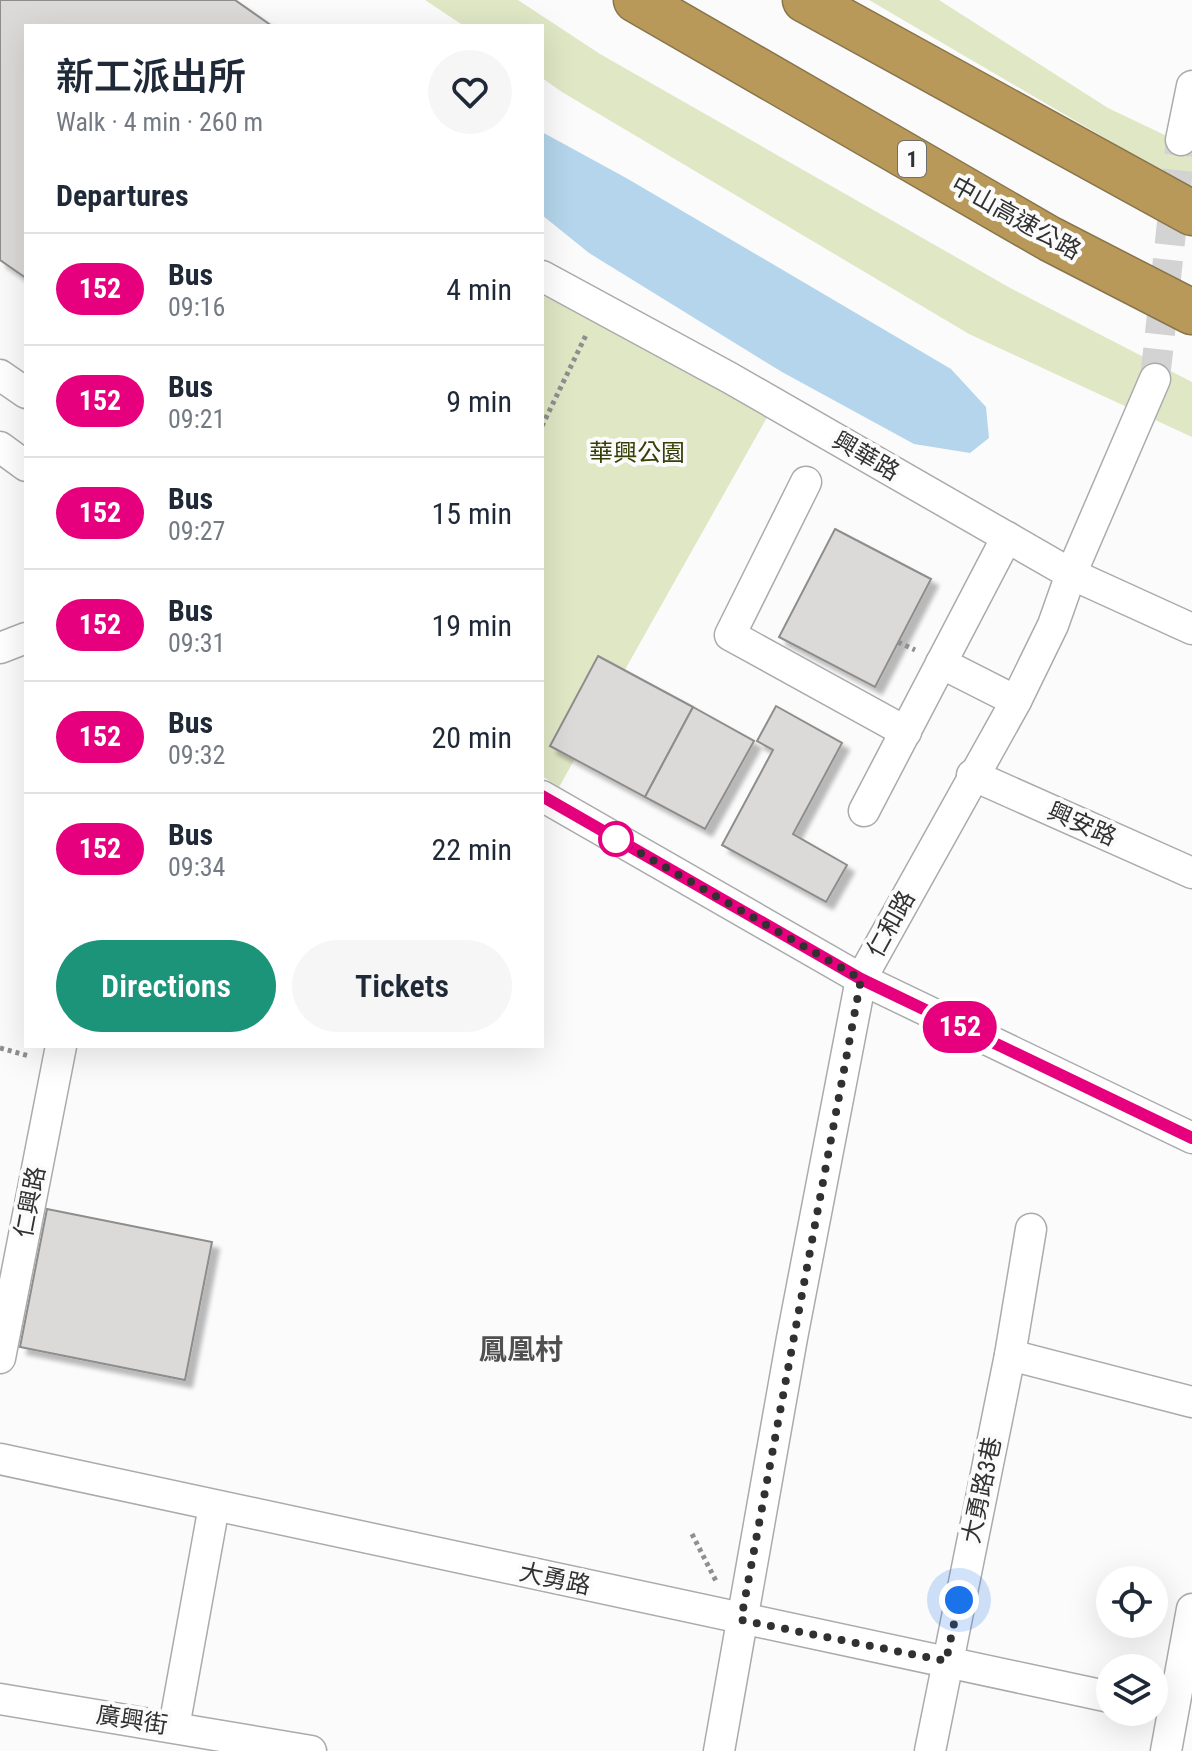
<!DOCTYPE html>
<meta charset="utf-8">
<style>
:root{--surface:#fff;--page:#f6f6f7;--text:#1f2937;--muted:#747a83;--line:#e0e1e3;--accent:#1c9479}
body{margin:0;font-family:"Roboto Condensed","Noto Sans TC",sans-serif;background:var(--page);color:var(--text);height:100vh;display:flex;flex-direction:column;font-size:30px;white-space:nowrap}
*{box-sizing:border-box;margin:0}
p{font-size:26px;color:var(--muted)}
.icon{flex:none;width:44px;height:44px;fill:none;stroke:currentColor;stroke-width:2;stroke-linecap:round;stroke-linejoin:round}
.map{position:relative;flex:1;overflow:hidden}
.side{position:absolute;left:24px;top:24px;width:520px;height:1024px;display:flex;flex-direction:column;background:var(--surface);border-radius:0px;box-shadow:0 8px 32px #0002}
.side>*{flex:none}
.badge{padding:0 16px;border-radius:26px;font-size:28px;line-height:52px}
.controls{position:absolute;left:1096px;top:1566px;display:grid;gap:16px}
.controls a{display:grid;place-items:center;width:72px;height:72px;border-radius:50%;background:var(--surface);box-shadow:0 8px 32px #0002;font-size:40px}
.you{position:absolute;width:40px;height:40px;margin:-20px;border:6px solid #fff;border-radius:50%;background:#1a73e8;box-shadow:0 0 0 12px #1a73e833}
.map>.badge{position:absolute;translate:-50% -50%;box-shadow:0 0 0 4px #fff}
h2{padding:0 32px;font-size:30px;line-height:72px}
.round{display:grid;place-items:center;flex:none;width:84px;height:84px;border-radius:42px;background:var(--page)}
.head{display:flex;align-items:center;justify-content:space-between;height:136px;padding:0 32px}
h1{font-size:38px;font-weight:600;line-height:60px}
.button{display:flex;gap:16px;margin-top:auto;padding:16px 32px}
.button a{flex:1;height:92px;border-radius:48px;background:var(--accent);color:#fff;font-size:32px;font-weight:600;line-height:92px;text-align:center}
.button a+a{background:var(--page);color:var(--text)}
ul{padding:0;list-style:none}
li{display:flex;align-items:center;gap:24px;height:112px;padding:0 32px;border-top:2px solid var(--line)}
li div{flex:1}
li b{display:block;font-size:30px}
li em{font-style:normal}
li .badge{min-width:88px;font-weight:700;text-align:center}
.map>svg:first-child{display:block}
</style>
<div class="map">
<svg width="1192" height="1751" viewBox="0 0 1192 1751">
<defs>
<filter id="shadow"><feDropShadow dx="7" dy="7" stdDeviation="2" flood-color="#0004"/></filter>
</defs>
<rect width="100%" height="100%" fill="#fbfbfc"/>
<g fill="#dfe7c5">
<polygon points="425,0 518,0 600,54 1012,289 1192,382 1192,437 969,334 562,92 542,78 542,26 464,26"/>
<polygon points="869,0 939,0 1108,108 1192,148 1192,189"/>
<polygon points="542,295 770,412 559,787 542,776"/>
</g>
<polygon fill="#b4d5eb" points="542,132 628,179 951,369 986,407 989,438 970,453 914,444 782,372 589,253 542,215"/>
<g fill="#dbdad9" stroke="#8e8d8c" stroke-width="2" filter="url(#shadow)">
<polygon points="0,0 235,0 272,26 26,26 26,278 0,260"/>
<polygon points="835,529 931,579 875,687 779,637"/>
<polygon points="598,656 693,707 645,797 550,746"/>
<polygon points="776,706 842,743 793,834 847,865 826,902 722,845 773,750 757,741"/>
<polygon points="693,707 754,741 705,829 645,797"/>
<polygon points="47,1209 212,1242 185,1380 20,1347"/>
</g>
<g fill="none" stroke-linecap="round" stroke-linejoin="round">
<polyline stroke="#d3d3d3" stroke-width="30" stroke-dasharray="30 15" stroke-linecap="butt" points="1155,379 1181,140"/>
<defs>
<g id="minor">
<polyline points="1181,140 1192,86"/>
<polyline points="542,276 730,378 1071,574 1192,629"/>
<polyline points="0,375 26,393"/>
<polyline points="0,447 26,466"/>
<polyline points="806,482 730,635 906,732"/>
<polyline points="0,648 26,638"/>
<polyline points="941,663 1016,701"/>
<polyline points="972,775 1192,873"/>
<polyline points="542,796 861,979 1192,1138"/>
<polyline points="864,811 1007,537"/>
<polyline points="1010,1355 1192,1402"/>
<polyline points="0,1358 61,1046"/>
<polyline points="0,1459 1110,1697"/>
<polyline points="0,1699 311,1751"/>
<polyline points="174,1727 214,1506"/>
<polyline points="719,1751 792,1338 861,979 1016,701 1053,625 1071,574 1155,379"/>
<polyline points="930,1751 1010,1355 1031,1229"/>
<polyline points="1166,1751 1192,1609"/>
</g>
<g id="highway">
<polyline points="636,0 1050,239 1192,312"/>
<polyline points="805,0 1192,213"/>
</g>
</defs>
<use href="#minor" stroke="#ababac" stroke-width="33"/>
<use href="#highway" stroke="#89754b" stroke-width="47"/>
<g stroke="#8f8f8f" stroke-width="5" stroke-dasharray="4 4" stroke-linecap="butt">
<polyline points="542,426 587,333"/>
<polyline points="898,642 915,650"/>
<polyline points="0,1048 29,1056"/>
<polyline points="692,1534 717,1583"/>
</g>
<use href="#minor" stroke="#fff" stroke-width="30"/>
<use href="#highway" stroke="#b99959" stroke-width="44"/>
</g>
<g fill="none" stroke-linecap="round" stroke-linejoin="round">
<defs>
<polyline id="line" points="542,796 861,979 1192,1138"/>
</defs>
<use href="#line" stroke="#fff" stroke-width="18"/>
<use href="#line" stroke="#e6007e" stroke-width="12"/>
<polyline stroke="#313131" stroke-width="8" stroke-dasharray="0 14.4" points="616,839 861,979 741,1620 946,1661 959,1600"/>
</g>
<circle fill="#fff" stroke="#e6007e" stroke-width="4" cx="616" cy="839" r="16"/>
<g text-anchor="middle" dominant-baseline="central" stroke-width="8" stroke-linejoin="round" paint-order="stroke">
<rect fill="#fbfbfc" stroke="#6e6e6e" stroke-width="2" x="898" y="141" width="28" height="36" rx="6"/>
<g font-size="22" font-weight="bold" fill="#313131">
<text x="912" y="159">1</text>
</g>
<g font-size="24" fill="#313131" stroke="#fbfbfc">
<text transform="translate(1016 218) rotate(29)">中山高速公路</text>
<text transform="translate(866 456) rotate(30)">興華路</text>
<text transform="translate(1082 824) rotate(24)">興安路</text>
<text transform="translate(891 924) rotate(-61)">仁和路</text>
<text transform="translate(30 1202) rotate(-79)">仁興路</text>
<text transform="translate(982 1490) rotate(-78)">大勇路3巷</text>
<text transform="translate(555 1579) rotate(12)">大勇路</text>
<text transform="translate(132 1720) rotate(9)">廣興街</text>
</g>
<g font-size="24" fill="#373f05" stroke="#fbfbfc">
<text x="637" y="453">華興公園</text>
</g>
<g font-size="28" font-weight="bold" fill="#505051" stroke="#fbfbfc">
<text x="521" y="1349">鳳凰村</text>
</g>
</g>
</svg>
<div class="controls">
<a><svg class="icon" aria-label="locate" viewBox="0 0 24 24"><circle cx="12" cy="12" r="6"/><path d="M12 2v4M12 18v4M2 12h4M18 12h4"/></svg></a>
<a><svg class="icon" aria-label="layers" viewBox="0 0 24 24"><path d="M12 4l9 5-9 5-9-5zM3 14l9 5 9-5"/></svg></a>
</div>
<div class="you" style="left:959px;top:1600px"></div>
<b class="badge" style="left:960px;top:1027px;background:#e6007e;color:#fff">152</b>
<section class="side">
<div class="head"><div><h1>新工派出所</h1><p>Walk · 4 min · 260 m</p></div><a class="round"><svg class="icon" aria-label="heart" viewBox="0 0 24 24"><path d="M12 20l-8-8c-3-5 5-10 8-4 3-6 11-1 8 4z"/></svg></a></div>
<h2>Departures</h2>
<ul>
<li><span class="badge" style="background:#e6007e;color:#fff">152</span><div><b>Bus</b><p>09:16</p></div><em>4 min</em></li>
<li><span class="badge" style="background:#e6007e;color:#fff">152</span><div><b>Bus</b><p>09:21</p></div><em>9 min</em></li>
<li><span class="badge" style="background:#e6007e;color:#fff">152</span><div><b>Bus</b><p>09:27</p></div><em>15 min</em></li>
<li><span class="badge" style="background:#e6007e;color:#fff">152</span><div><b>Bus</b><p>09:31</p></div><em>19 min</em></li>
<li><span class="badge" style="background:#e6007e;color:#fff">152</span><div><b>Bus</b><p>09:32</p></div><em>20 min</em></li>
<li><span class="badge" style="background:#e6007e;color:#fff">152</span><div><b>Bus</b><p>09:34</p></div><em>22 min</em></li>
</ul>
<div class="button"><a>Directions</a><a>Tickets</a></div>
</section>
</div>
